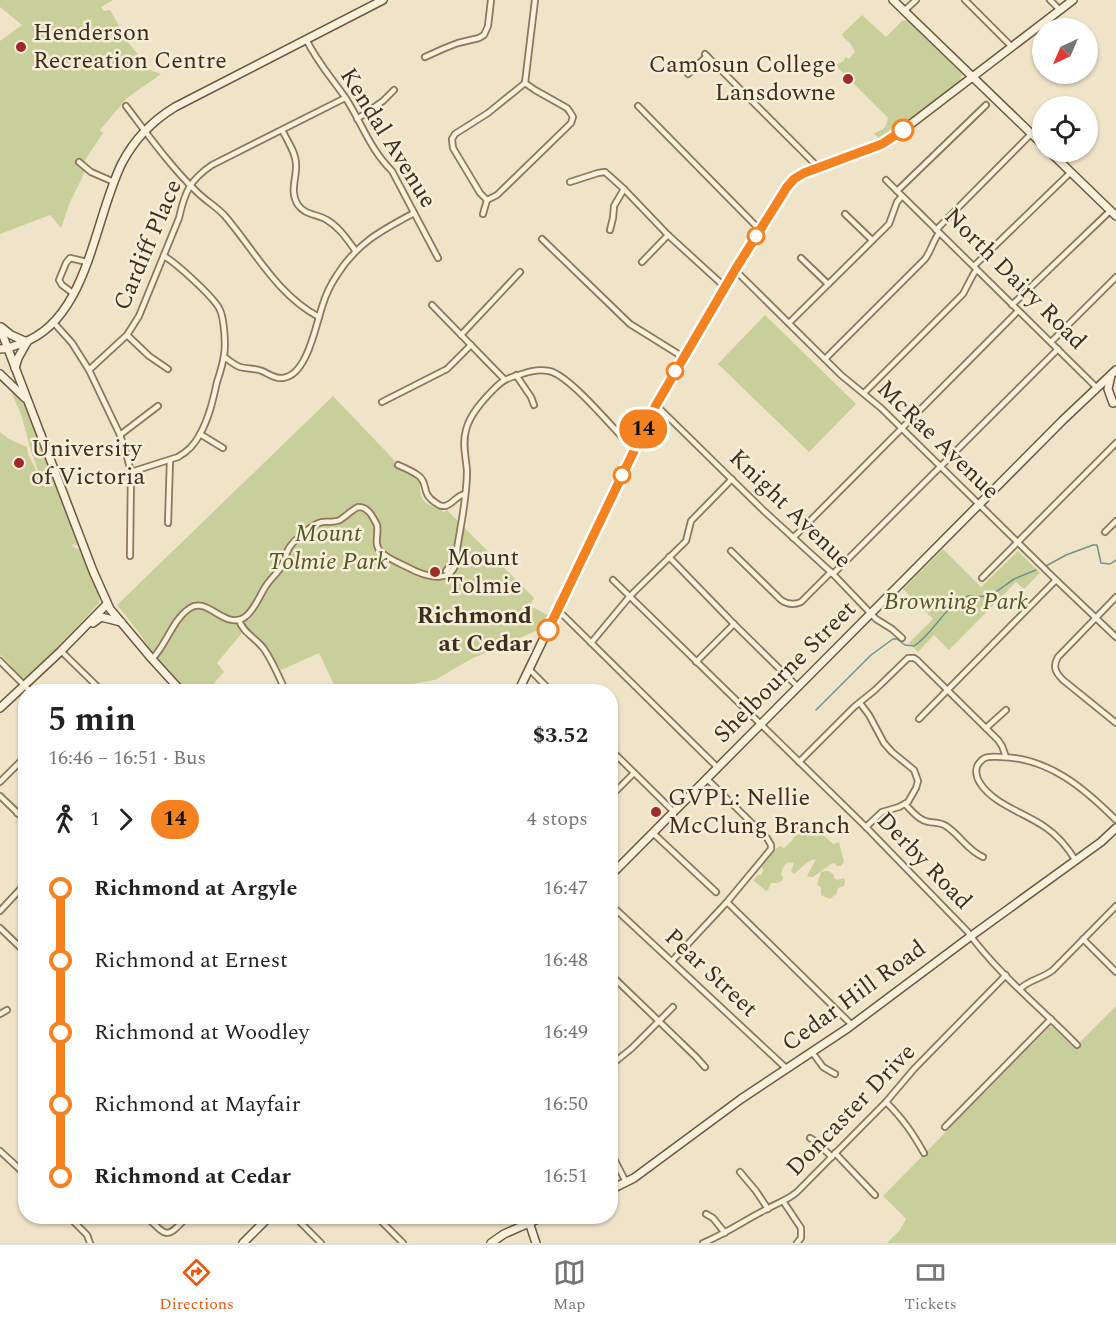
<!DOCTYPE html>
<meta charset="utf-8">
<style>
:root{--surface:#fff;--page:#f2f2f2;--text:#222;--muted:#767676;--line:#e0e0e0;--accent:#ea580c}
body{margin:0;font-family:Spectral,serif;background:var(--page);color:var(--text);height:100vh;display:flex;flex-direction:column;font-size:22px;white-space:nowrap}
*{box-sizing:border-box;margin:0}
p{font-size:20px;color:var(--muted)}
.icon{flex:none;width:33px;height:33px;fill:none;stroke:currentColor;stroke-width:2;stroke-linecap:round;stroke-linejoin:round}
.map{position:relative;flex:1;overflow:hidden}
.drawer{position:absolute;left:18px;top:684px;width:600px;height:540px;display:flex;flex-direction:column;background:var(--surface);border-radius:24px;box-shadow:0 2px 4px #0004}
.drawer>*{flex:none}
.badge{padding:0 12px;border-radius:20px;font-size:21px;line-height:39px}
.needle{width:39px;rotate:224deg}
.tools{position:absolute;left:1032px;top:18px;display:grid;gap:12px}
.tools a{display:grid;place-items:center;width:66px;height:66px;border-radius:50%;background:var(--surface);box-shadow:0 2px 4px #0004;font-size:30px}
.map>.badge{position:absolute;translate:-50% -50%;box-shadow:0 0 0 3px #fff}
.legs{display:flex;align-items:center;gap:9px;height:66px;padding:0 30px;font-size:20px}
.legs p{margin-inline-start:auto}
.head{display:flex;align-items:center;justify-content:space-between;height:102px;padding:0 30px}
h1{font-size:33px;font-weight:700;line-height:45px}
ul{padding:0 30px;list-style:none}
li{display:flex;align-items:center;gap:21px;height:72px;font-size:22px}
li i{display:grid;place-items:center;width:9px;height:100%;margin:0 8px;background:currentColor}
li i::after{content:'';width:15px;height:15px;margin:-8px;border:4px solid;border-radius:50%;background:var(--surface)}
li p{margin-inline-start:auto}
li:first-child i{background:linear-gradient(#0000 50%,currentColor 0)}
li:last-child i{background:linear-gradient(currentColor 50%,#0000 0)}
.tabs{display:flex;justify-content:space-around;align-items:center;height:84px;border-top:2px solid var(--line);background:var(--surface);font-size:16px;color:var(--muted)}
.tabs a{display:grid;justify-items:center;gap:3px}
.tabs .current{color:var(--accent)}
.map>svg:first-child{display:block}
</style>
<div class="map">
<svg width="1116" height="1243" viewBox="0 0 1116 1243">
<rect width="100%" height="100%" fill="#f0e4c8"/>
<g fill="#c9cf9b">
<polygon points="0,0 113,0 101,7 104,11 110,10 124,34 125,38 150,70 161,74 127,98 100,130 103,133 85,160 84,174 70,202 61,228 50,215 0,234 0,41 22,25 0,7"/>
<path d="M 862,15 L 886,37 L 902,21 L 907,20 L 963,74 L 959,81 L 882,141 L 874,134 C 883,128 885,131 888,118 L 838,68 L 837,64 L 844,61 L 845,57 L 849,59 L 855,52 L 850,43 L 845,39 L 842,34 Z"/>
<polygon points="765,315 856,404 809,452 718,364"/>
<path d="M 8,385 L 20,395 L 28,411 L 80,546 L 71,544 L 75,548 L 82,550 L 99,597 L 99,603 L 58,648 L 27,678 L 24,679 C 13,674 11,661 0,655 L 0,432 L 9,439 L 27,447 L 28,454 L 42,482 L 31,451 L 21,414 Z"/>
<path d="M 333,396 L 394,460 L 395,467 C 403,469 414,474 420,480 C 419,504 425,502 444,512 L 447,510 L 534,598 L 530,606 L 550,616 L 545,627 L 471,659 L 435,680 L 378,690 L 379,692 L 337,691 L 319,653 L 281,670 L 261,639 L 249,629 L 242,633 L 217,663 L 224,672 L 207,691 L 188,692 L 148,647 L 141,635 L 117,605 Z"/>
<polygon points="943,549 981,587 1018,551 1040,573 1024,589 1016,582 949,650 934,635 918,652 909,643 933,619 903,589"/>
<path d="M 804,819 L 809,821 L 809,826 L 815,832 L 820,832 L 833,844 L 839,842 L 844,862 L 841,866 L 837,866 L 834,863 L 831,864 L 813,877 L 810,877 L 807,876 L 816,859 C 807,860 801,869 794,874 L 791,871 L 794,863 C 785,861 784,866 781,874 L 783,877 L 782,881 L 777,883 L 771,883 L 768,890 L 766,891 L 753,880 L 758,875 L 761,875 L 763,871 L 762,867 C 765,861 774,849 780,846 L 784,848 C 793,840 800,834 796,822 Z"/>
<polygon points="825,871 829,871 834,875 834,878 837,880 844,878 845,882 844,886 838,888 837,893 830,899 821,895 821,887 817,885 821,872"/>
<polygon points="1116,1006 1116,1243 887,1243 900,1230 906,1219 883,1196 1049,1027 1053,1027 1074,1048"/>
</g>
<g fill="none" stroke-linecap="round" stroke-linejoin="round">
<g stroke="#6f938a" stroke-width="1.5">
<polyline points="1046,566 1066,555 1093,545 1097,545 1101,563 1110,564 1116,560"/>
<path d="M 816,710 L 871,655 L 893,639 L 897,639 L 905,645 L 914,646 C 932,634 942,612 959,600 C 971,592 976,598 986,596 C 996,594 1006,584 1014,579 C 1021,576 1028,573 1036,570"/>
</g>
<defs>
<g id="street">
<polyline points="965,0 1012,47"/>
<polyline points="1050,0 1060,10"/>
<polyline points="904,11 916,0"/>
<path d="M 306,39 C 317,62 331,77 345,97 C 362,123 369,148 392,171 L 438,258"/>
<polyline points="705,54 818,167"/>
<polyline points="425,57 445,48 458,43 479,38 484,35 488,26 491,0"/>
<polyline points="688,74 707,56"/>
<polygon points="525,83 535,90 567,108 570,112 573,117 571,123 566,128 497,195 487,200 480,193 453,148 452,139 455,134 488,113"/>
<polyline points="525,83 535,0"/>
<path d="M 126,106 C 149,136 170,166 197,192 C 206,201 217,207 225,216 C 255,251 277,295 319,317"/>
<polyline points="638,106 760,230"/>
<polyline points="357,119 383,101 394,90"/>
<path d="M 282,130 C 287,140 296,153 296,164 C 297,179 289,191 298,205 C 305,215 317,214 327,220 C 339,227 347,239 355,250"/>
<polyline points="79,162 91,172 114,182"/>
<polyline points="886,180 1097,388"/>
<polyline points="570,182 598,173 605,172 624,189 668,235 725,287"/>
<polyline points="897,191 986,105"/>
<polyline points="483,214 487,200"/>
<polyline points="845,214 872,240"/>
<polyline points="610,230 613,218 614,206 624,189"/>
<polyline points="936,230 1031,134"/>
<polyline points="542,239 630,324 683,357"/>
<polyline points="801,258 828,284"/>
<polyline points="642,262 668,235"/>
<polyline points="974,266 1071,172"/>
<polyline points="735,270 841,375 881,408 1054,578 1116,637"/>
<polyline points="74,294 62,285 59,280 66,263 70,258 87,262"/>
<polyline points="432,305 504,379"/>
<polyline points="1012,305 1111,210"/>
<polyline points="54,323 72,343 89,370 120,435 126,453 131,472 130,556"/>
<polyline points="789,323 889,224 897,202 902,196"/>
<polyline points="127,335 149,356 168,369"/>
<polyline points="461,335 520,272"/>
<polyline points="1051,342 1116,277"/>
<path d="M 224,357 C 229,360 234,365 240,367 C 247,369 255,368 262,371 C 269,374 275,379 283,378 C 308,375 316,323 323,304 C 326,294 331,284 337,275 C 357,243 382,230 414,213"/>
<path d="M 825,359 L 925,259 C 931,251 933,241 939,233"/>
<path d="M 89,370 L 127,335 L 139,316 L 179,218 C 185,191 190,180 212,165 L 345,98"/>
<polyline points="516,375 531,397 534,405"/>
<polyline points="864,393 963,294 974,273 977,270"/>
<polyline points="382,402 447,369 471,345"/>
<polyline points="656,405 763,510 833,574 876,619 892,629 902,638"/>
<polyline points="200,434 223,448"/>
<polyline points="120,435 158,406"/>
<path d="M 398,465 C 405,468 414,472 419,476 C 429,484 420,493 436,503 C 440,506 441,506 445,506 C 453,504 457,495 465,494"/>
<path d="M 131,472 L 178,457 C 187,452 195,444 200,434 C 209,418 213,400 217,382 C 220,373 223,364 224,355 C 226,345 224,319 220,310 C 215,298 176,263 164,256"/>
<polyline points="168,523 170,460"/>
<polyline points="1105,532 1116,521"/>
<polyline points="793,538 1018,311"/>
<path d="M 731,551 L 781,600 C 788,605 794,605 801,602 L 831,572"/>
<polyline points="669,557 734,624 798,687"/>
<polyline points="446,571 452,563 457,549"/>
<polyline points="833,574 1058,349"/>
<polyline points="982,578 1116,443"/>
<path d="M 613,580 L 866,827 L 967,931 C 998,974 1041,1008 1077,1045"/>
<path d="M 1116,597 L 1058,657 C 1052,667 1056,673 1063,680 L 1116,723"/>
<polyline points="558,610 718,768"/>
<path d="M 239,620 C 243,633 256,638 264,649 C 273,662 279,677 286,692"/>
<polyline points="591,643 630,596 686,541 691,521 732,479"/>
<polyline points="61,651 103,692"/>
<path d="M 152,659 C 167,644 172,620 190,608 C 207,596 226,631 245,617 C 256,609 260,593 268,583 C 273,576 279,572 282,565 C 285,559 286,553 289,548 C 294,540 313,524 322,522 C 328,521 334,523 340,520 C 346,516 352,510 358,507 C 364,507 366,509 370,513 C 373,517 375,521 377,525 C 379,535 373,544 381,552 C 387,558 397,562 405,566 C 427,578 459,588 457,549 C 461,524 467,497 467,471 C 466,457 462,444 466,430 C 470,414 483,400 494,389 C 504,379 508,378 522,374 C 530,371 540,369 549,371 C 569,375 609,424 626,441 L 635,446"/>
<polyline points="0,661 31,692"/>
<polyline points="696,662 734,624"/>
<polyline points="529,669 552,692"/>
<polyline points="860,703 869,715 884,743 892,752 914,770 918,781 916,788 908,802 899,807 882,812 866,827"/>
<polyline points="919,719 1056,580"/>
<polyline points="986,728 1006,710"/>
<polyline points="610,749 674,812"/>
<polyline points="799,762 854,707 875,690 908,658 914,658 917,660 998,740 1002,746 1006,757"/>
<polyline points="0,782 26,756"/>
<polyline points="0,796 26,821"/>
<polyline points="610,797 634,773"/>
<path d="M 905,804 C 910,809 916,817 923,820 C 930,824 938,821 946,826 C 960,835 967,850 983,857"/>
<polyline points="17,813 26,806"/>
<polyline points="653,833 716,892"/>
<path d="M 1076,861 C 1068,848 1057,835 1045,827 C 1025,813 993,804 980,783 C 976,777 974,768 980,762 C 985,755 994,757 1001,757 C 1049,758 1084,788 1116,820"/>
<polyline points="727,902 852,1025"/>
<polyline points="610,904 787,1069"/>
<polyline points="0,911 26,883"/>
<polyline points="0,928 26,953"/>
<polyline points="1083,939 1116,972"/>
<polyline points="672,961 727,902 771,849 771,845 767,838 707,779"/>
<polyline points="610,974 696,1057 705,1067"/>
<path d="M 1020,989 C 1030,979 1042,979 1053,970 L 1116,906"/>
<polyline points="0,1014 7,1010"/>
<polyline points="812,1052 823,1067 835,1074"/>
<polyline points="610,1066 632,1048 673,1007"/>
<path d="M 886,1102 C 903,1119 912,1132 924,1153"/>
<polyline points="945,1127 1051,1019"/>
<polyline points="810,1138 815,1141 832,1157"/>
<polyline points="0,1151 26,1175"/>
<polyline points="610,1151 626,1182"/>
<polyline points="835,1153 875,1195"/>
<polyline points="740,1172 756,1191 768,1209"/>
<polyline points="783,1201 801,1228 801,1238 797,1243"/>
<polyline points="706,1214 713,1218 725,1233"/>
<polyline points="68,1216 87,1235 90,1243"/>
<path d="M 146,1216 C 168,1238 166,1239 188,1216"/>
<polyline points="294,1216 321,1243"/>
<polyline points="376,1216 403,1243"/>
<path d="M 703,1243 C 725,1234 745,1220 767,1209 C 777,1203 788,1200 797,1192 L 886,1102 L 914,1069 L 1006,975"/>
</g>
<g id="secondary">
<polyline points="893,0 1042,144"/>
<polyline points="1050,152 1116,216"/>
<polyline points="1,327 11,335 27,342"/>
<polyline points="0,328 93,571 110,609 152,659 182,692"/>
<path d="M 0,349 C 8,349 15,346 22,343 C 88,320 94,219 122,163 C 134,140 152,121 175,107 L 383,0"/>
<polyline points="15,368 18,358 27,342"/>
<polyline points="0,374 25,398"/>
<polyline points="1111,375 1108,389 1113,403"/>
<polyline points="93,623 101,617 121,622"/>
<path d="M 518,692 L 656,405 L 735,270 L 791,182 C 804,170 822,166 838,161 C 855,155 874,149 890,140 L 1073,0"/>
<polyline points="0,708 61,651 107,604"/>
<polyline points="610,876 1063,420 1116,370"/>
<polyline points="610,1190 634,1178 741,1099 848,1028 967,939 1101,842 1116,828"/>
<polyline points="527,1216 536,1243"/>
<polyline points="243,1243 270,1216"/>
<polyline points="491,1243 504,1234 545,1216"/>
</g>
</defs>
<use href="#street" stroke="#8d765c" stroke-width="8"/>
<use href="#secondary" stroke="#6f573f" stroke-width="10"/>
<use href="#street" stroke="#faf1dc" stroke-width="4.5"/>
<use href="#secondary" stroke="#faf1dc" stroke-width="7"/>
</g>
<g fill="none" stroke-linecap="round" stroke-linejoin="round">
<defs>
<polyline id="line-1" points="548,630 656,405 735,270 787,187 794,179 804,173 882,144 903,130"/>
</defs>
<use href="#line-1" stroke="#fff" stroke-width="14"/>
<use href="#line-1" stroke="#f58220" stroke-width="9"/>
</g>
<g fill="#9e2a2b" stroke="#f7eed8" stroke-width="2">
<circle cx="21" cy="47" r="6"/>
<circle cx="848" cy="79" r="6"/>
<circle cx="19" cy="463" r="6"/>
<circle cx="435" cy="572" r="6"/>
<circle cx="656" cy="812" r="6"/>
</g>
<g fill="#fff" stroke="#f58220" stroke-width="3">
<circle cx="903" cy="130" r="10"/>
<circle cx="756" cy="236" r="8"/>
<circle cx="675" cy="371" r="8"/>
<circle cx="622" cy="475" r="8"/>
<circle cx="548" cy="630" r="10"/>
</g>
<g text-anchor="middle" dominant-baseline="central" stroke-width="5" stroke-linejoin="round" paint-order="stroke">
<g font-size="24" fill="#3d2e20" stroke="#f7eed8" text-anchor="start">
<text x="33" y="33">Henderson<tspan x="33" dy="28">Recreation Centre</tspan></text>
<text x="836" y="65" text-anchor="end">Camosun College<tspan x="836" dy="28">Lansdowne</tspan></text>
<text x="31" y="449">University<tspan x="31" dy="28">of Victoria</tspan></text>
<text x="447" y="558">Mount<tspan x="447" dy="28">Tolmie</tspan></text>
<text x="668" y="798">GVPL: Nellie<tspan x="668" dy="28">McClung Branch</tspan></text>
</g>
<g font-size="24" fill="#3d2e20" stroke="#f7eed8">
<text transform="translate(388 138) rotate(58)">Kendal Avenue</text>
<text transform="translate(148 245) rotate(-67)">Cardiff Place</text>
<text transform="translate(1015 279) rotate(45)">North Dairy Road</text>
<text transform="translate(938 440) rotate(44)">McRae Avenue</text>
<text transform="translate(790 509) rotate(44)">Knight Avenue</text>
<text transform="translate(785 672) rotate(-45)">Shelbourne Street</text>
<text transform="translate(924 861) rotate(46)">Derby Road</text>
<text transform="translate(711 973) rotate(43)">Pear Street</text>
<text transform="translate(854 996) rotate(-36)">Cedar Hill Road</text>
<text transform="translate(851 1110) rotate(-46)">Doncaster Drive</text>
</g>
<g font-size="24" font-style="italic" fill="#4d5a26" stroke="#f7eed8">
<text x="328" y="534">Mount<tspan x="328" dy="28">Tolmie Park</tspan></text>
<text x="956" y="602">Browning Park</text>
</g>
<g font-size="24" font-weight="bold" fill="#3d2e20" stroke="#f7eed8" text-anchor="end">
<text x="532" y="616">Richmond<tspan x="532" dy="28">at Cedar</tspan></text>
</g>
</g>
</svg>
<div class="tools">
<a><svg class="needle" viewBox="-14 -14 28 28"><path d="M0-13l5 13h-10z" fill="#e53935"/><path d="M0 13l5-13h-10z" fill="#767676"/></svg></a>
<a><svg class="icon" aria-label="locate" viewBox="0 0 24 24"><circle cx="12" cy="12" r="6"/><path d="M12 2v4M12 18v4M2 12h4M18 12h4"/></svg></a>
</div>
<b class="badge" style="left:643px;top:429px;background:#f58220;color:#111">14</b>
<section class="drawer">
<div class="head"><div><h1>5 min</h1><p>16:46 – 16:51 · Bus</p></div><b>$3.52</b></div>
<div class="legs"><svg class="icon" aria-label="walk" viewBox="0 0 24 24"><circle cx="13" cy="4" r="2"/><path d="M13 8l-2 6 4 7M11 14l-3 7M7 12l3-4h3l4 4"/></svg>1<svg class="icon" aria-label="forward" viewBox="0 0 24 24"><path d="M9 5l7 7-7 7"/></svg><b class="badge" style="background:#f58220;color:#111">14</b><p>4 stops</p></div>
<ul>
<li><i style="color:#f58220"></i><b>Richmond at Argyle</b><p>16:47</p></li>
<li><i style="color:#f58220"></i><span>Richmond at Ernest</span><p>16:48</p></li>
<li><i style="color:#f58220"></i><span>Richmond at Woodley</span><p>16:49</p></li>
<li><i style="color:#f58220"></i><span>Richmond at Mayfair</span><p>16:50</p></li>
<li><i style="color:#f58220"></i><b>Richmond at Cedar</b><p>16:51</p></li>
</ul>
</section>
</div>
<nav class="tabs">
<a class="current"><svg class="icon" aria-label="directions" viewBox="0 0 24 24"><path d="M12 3l9 9-9 9-9-9zM9 14v-3h6M13 9l2 2-2 2"/></svg>Directions</a>
<a><svg class="icon" aria-label="map" viewBox="0 0 24 24"><path d="M3 6l6-2 6 2 6-2v14l-6 2-6-2-6 2zM9 4v14M15 6v14"/></svg>Map</a>
<a><svg class="icon" aria-label="tickets" viewBox="0 0 24 24"><path d="M3 7h18v10H3zM15 7v10"/></svg>Tickets</a>
</nav>
